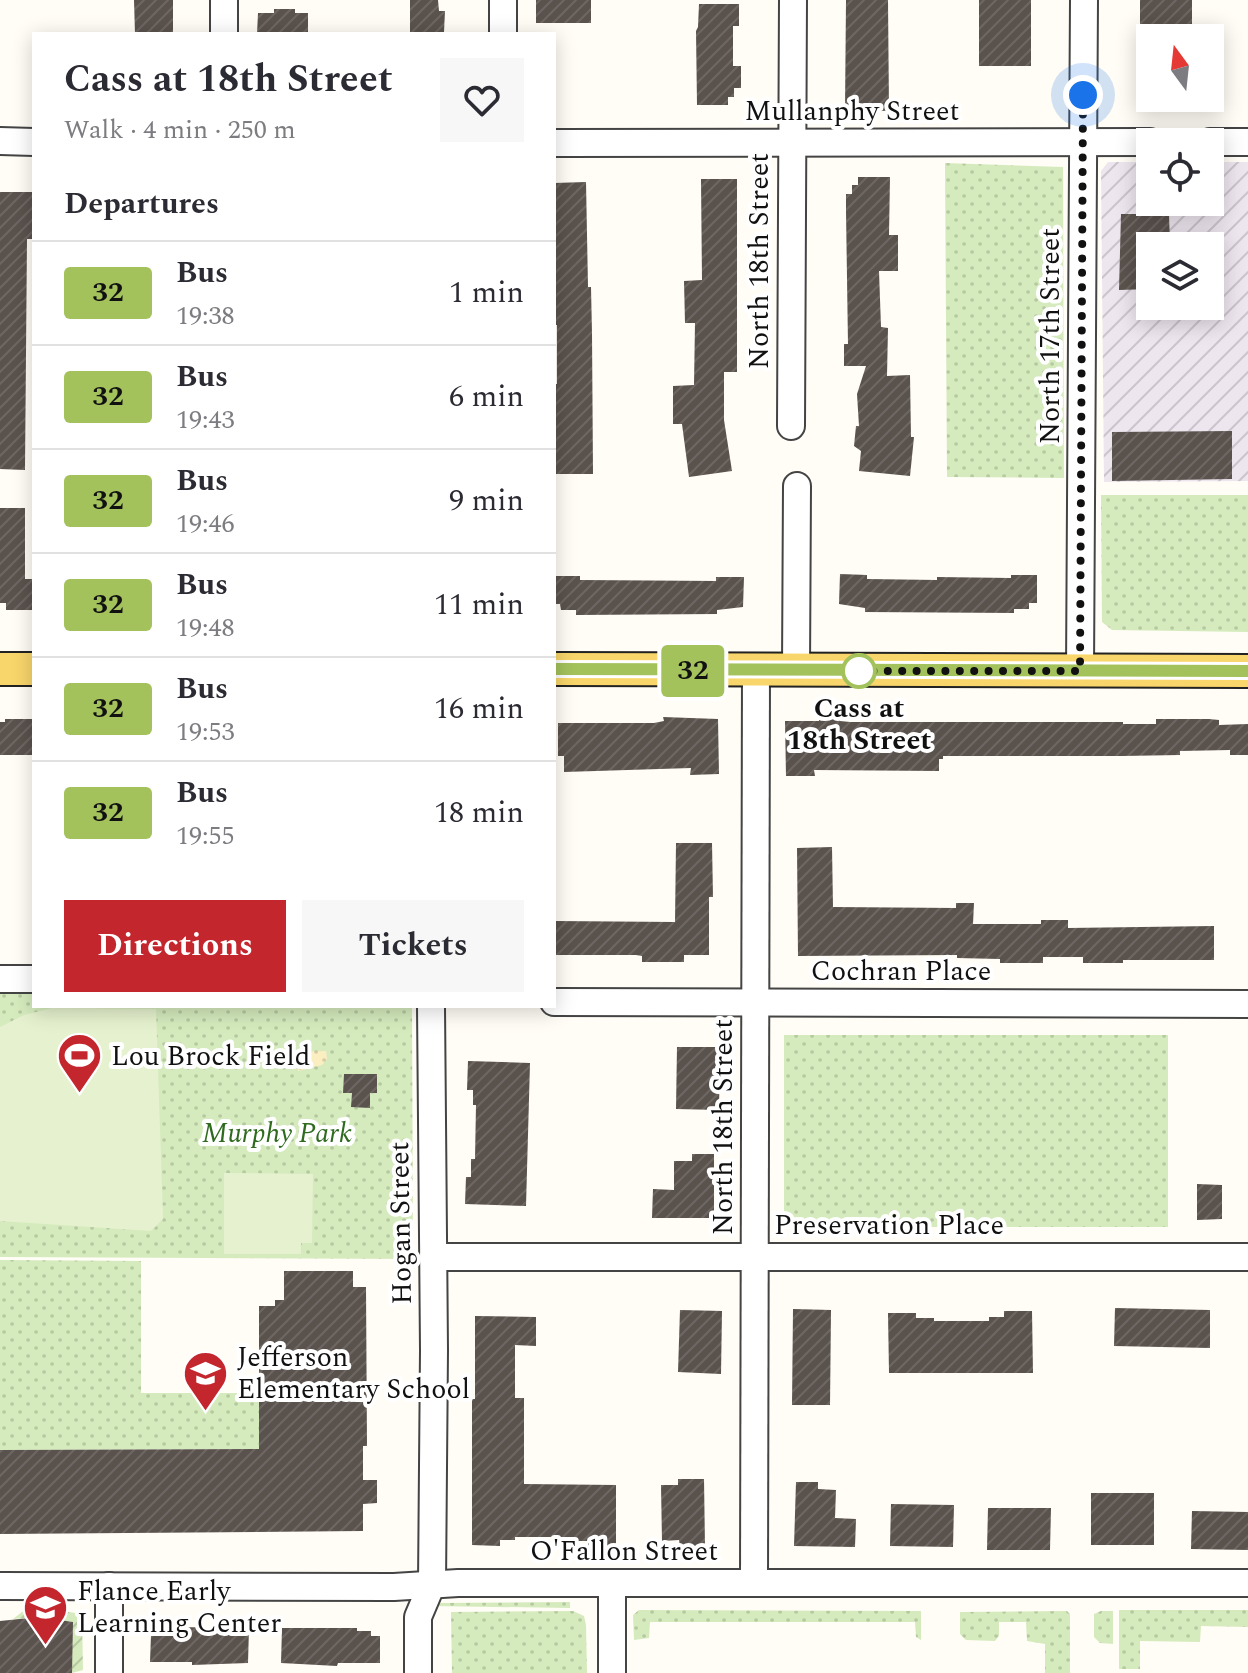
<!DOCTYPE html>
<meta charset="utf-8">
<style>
:root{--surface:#fff;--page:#f7f7f7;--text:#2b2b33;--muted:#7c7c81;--line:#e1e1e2;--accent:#c4262e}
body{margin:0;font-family:Spectral,serif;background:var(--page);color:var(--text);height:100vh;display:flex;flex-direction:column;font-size:30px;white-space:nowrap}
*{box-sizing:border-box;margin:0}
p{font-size:26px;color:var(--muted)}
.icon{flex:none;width:44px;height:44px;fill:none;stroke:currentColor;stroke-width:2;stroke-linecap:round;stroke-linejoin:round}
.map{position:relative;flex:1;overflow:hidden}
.panel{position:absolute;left:32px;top:32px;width:524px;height:976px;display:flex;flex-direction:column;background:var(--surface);border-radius:0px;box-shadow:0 4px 20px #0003}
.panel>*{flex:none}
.badge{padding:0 16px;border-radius:6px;font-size:28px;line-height:52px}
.needle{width:52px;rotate:345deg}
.fabs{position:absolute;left:1136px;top:24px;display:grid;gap:16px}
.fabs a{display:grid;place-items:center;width:88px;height:88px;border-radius:0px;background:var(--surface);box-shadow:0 4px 20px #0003;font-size:40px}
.you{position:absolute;width:40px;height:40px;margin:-20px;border:6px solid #fff;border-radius:50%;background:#1a73e8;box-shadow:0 0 0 12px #1a73e833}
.map>.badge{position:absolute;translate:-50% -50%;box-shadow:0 0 0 4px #fff}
h2{padding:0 32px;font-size:30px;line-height:72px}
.round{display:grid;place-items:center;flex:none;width:84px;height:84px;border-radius:0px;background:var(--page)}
.summary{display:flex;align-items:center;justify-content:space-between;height:136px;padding:0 32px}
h1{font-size:38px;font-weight:700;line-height:60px}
.cta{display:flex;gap:16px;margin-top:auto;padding:16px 32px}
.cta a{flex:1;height:92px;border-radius:0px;background:var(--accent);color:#fff;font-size:32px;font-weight:700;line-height:92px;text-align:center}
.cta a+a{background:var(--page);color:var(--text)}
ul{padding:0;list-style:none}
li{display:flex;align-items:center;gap:24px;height:104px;padding:0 32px;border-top:2px solid var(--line)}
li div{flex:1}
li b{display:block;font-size:30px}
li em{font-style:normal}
li .badge{min-width:88px;font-weight:700;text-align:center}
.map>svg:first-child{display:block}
</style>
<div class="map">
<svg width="1248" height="1673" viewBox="0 0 1248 1673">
<defs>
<pattern id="industrial-furrows" width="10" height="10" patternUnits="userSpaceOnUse" patternTransform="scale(2)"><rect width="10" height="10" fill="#eee6ef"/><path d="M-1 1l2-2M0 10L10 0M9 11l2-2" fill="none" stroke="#cbc4cc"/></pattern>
<pattern id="grass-dots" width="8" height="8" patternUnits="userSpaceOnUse" patternTransform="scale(2)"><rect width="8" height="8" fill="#d5ebbd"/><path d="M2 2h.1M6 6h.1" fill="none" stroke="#b6c8a1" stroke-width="1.8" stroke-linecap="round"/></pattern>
<pattern id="sand-dots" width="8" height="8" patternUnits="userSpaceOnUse" patternTransform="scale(2)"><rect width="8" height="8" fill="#fbeec1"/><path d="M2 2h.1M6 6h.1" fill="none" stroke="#d6cba5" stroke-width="1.8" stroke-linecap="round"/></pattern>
<pattern id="garden-furrows" width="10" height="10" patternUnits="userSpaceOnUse" patternTransform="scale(2)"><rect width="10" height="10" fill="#d5ebbd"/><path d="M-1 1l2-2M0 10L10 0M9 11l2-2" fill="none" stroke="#b6c8a1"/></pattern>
<pattern id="building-hatch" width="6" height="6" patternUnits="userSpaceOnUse" patternTransform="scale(2)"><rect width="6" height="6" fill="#5a524d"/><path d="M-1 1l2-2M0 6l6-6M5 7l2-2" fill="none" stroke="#6d6662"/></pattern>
</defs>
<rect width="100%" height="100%" fill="#fffdf5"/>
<path fill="url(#industrial-furrows)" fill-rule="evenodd" d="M 1108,162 L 1150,162 L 1150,202 L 1210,202 L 1210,162 L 1248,162 L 1248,481 L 1104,482 L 1101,171 ZM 1150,246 L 1210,246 L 1210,306 L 1150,306 Z"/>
<g fill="url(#grass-dots)">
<polygon points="945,163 1063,167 1064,478 947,477"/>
<polygon points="1101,495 1248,495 1248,632 1112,630 1102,622"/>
<polygon points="0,992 34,992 34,1006 412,1006 413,1259 0,1257"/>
<rect x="784" y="1035" width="384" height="192"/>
<polygon points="0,1260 141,1261 141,1393 259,1393 271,1449 0,1450"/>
<polygon points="570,1602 570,1608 432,1606 439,1603"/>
<polygon points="639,1610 921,1611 921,1640 916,1637 915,1622 650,1622 649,1638 634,1640 633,1615"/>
<polygon points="1119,1610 1248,1610 1248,1627 1201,1626 1200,1642 1140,1641 1140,1669 1119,1669"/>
<polygon points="573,1611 584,1616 586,1625 587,1673 452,1673 451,1612"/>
<polygon points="1067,1611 1070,1614 1070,1673 1045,1673 1045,1644 1027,1641 1026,1622 999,1622 999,1636 995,1641 966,1640 960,1634 960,1612"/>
<polygon points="1101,1611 1113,1611 1113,1644 1100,1643 1094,1637 1094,1614"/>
</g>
<polygon fill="url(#sand-dots)" points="326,1051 327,1059 322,1065 298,1071 296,1052"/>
<path fill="url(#garden-furrows)" d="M 36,1610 C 52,1615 68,1608 82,1616 L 83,1670 L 72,1673 L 72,1622 L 39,1617 L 13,1619 L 22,1612 Z"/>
<g fill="#e6f2cf">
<polygon points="52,1008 156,1009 163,1219 151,1231 0,1221 0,1027 24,1015"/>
<polygon points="224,1173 313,1174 312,1243 301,1243 301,1254 224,1254"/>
</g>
<g fill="url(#building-hatch)">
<polygon points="134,0 173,0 173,34 135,34"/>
<polygon points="410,0 438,0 439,11 445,11 444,32 410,34"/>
<rect x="536" y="0" width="55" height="23"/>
<polygon points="846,0 888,0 889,111 845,110"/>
<rect x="979" y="0" width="52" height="66"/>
<rect x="1140" y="0" width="52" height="38"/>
<polygon points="699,4 739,4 739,26 733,26 733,66 741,66 741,88 734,88 734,97 728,97 728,105 697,105 696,31 698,27"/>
<polygon points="274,9 295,9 295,13 308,13 308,34 257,34 258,13 274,13"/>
<polygon points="858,177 890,177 889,235 898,235 898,271 879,271 881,327 888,328 887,376 910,375 911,437 914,437 910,476 859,471 861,451 854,446 856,426 859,426 857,394 866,366 844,366 844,344 848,344 846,211 846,194 852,194 852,185 858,185"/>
<polygon points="701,179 737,179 737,372 724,372 724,420 732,471 689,477 682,424 673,424 673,386 694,385 695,323 685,323 684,281 702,280"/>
<polygon points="586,182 588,287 591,287 592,333 593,474 554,474 554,384 557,384 557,325 554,325 554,183"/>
<polygon points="0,192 34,192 34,239 27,239 25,470 0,469"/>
<polygon points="1121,214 1169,214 1170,246 1150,246 1150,289 1119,290"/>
<polygon points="1232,431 1232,479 1112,481 1112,432"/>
<polygon points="0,508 25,508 25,579 34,579 34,610 6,610 6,603 0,603"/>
<polygon points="840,574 867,575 867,579 937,580 937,577 1011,578 1011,575 1037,575 1037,603 1029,603 1029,609 1014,609 1014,613 865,612 865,608 839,604"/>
<polygon points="554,576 580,576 580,580 716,581 716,577 744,577 743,607 717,610 717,614 576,615 576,610 561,610 560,604 554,604"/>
<polygon points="663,717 718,719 719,774 690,775 691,768 564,772 564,756 558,756 558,723 654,723 664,721"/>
<polygon points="819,718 840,718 840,721 850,722 1123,722 1123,724 1156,724 1156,719 1209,719 1219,720 1219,725 1248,724 1248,755 1230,755 1230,750 1180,751 1180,755 1122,756 943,756 943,759 939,759 939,771 814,770 815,776 786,776 785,721 819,721"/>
<polygon points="5,719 34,719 34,755 0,755 0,722 5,722"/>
<polygon points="676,843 712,843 713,897 709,897 709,955 684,955 684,962 642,962 642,956 636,955 554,955 554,921 675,922"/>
<polygon points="832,847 833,907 956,908 956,903 974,903 973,924 1041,924 1041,920 1068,920 1068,928 1214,926 1214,960 1123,960 1123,963 1083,963 1083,957 1043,957 1043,963 1000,963 1000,959 957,958 957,955 798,956 797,848"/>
<polygon points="677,1047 720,1047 719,1110 676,1109"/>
<polygon points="468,1061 530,1063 526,1206 465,1204 466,1177 471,1177 471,1159 475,1159 476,1105 473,1105 473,1090 467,1090"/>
<polygon points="344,1074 377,1074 377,1093 370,1093 370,1108 351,1107 352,1093 343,1093"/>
<polygon points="692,1154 714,1154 714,1218 652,1218 653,1189 674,1190 674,1161 692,1161"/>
<polygon points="1197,1184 1222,1185 1222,1219 1197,1220"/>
<polygon points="284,1271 353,1271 353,1287 366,1287 367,1446 363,1446 363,1480 377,1480 377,1503 363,1504 363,1531 0,1534 0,1450 259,1449 259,1306 275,1306 275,1300 284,1300"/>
<polygon points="1115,1308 1210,1310 1210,1348 1114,1346"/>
<polygon points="793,1309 831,1310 830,1405 792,1405"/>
<polygon points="680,1310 722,1311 721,1374 678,1372"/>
<polygon points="1004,1311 1032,1311 1033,1373 889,1373 888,1313 916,1313 916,1318 934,1318 934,1321 989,1321 989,1317 1004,1317"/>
<polygon points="475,1316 536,1317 536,1346 515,1345 515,1398 524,1398 524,1484 616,1485 616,1546 588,1546 588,1541 570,1541 570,1537 515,1537 515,1540 500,1540 500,1546 472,1545 472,1399 475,1399"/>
<polygon points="678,1479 704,1479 705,1547 680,1547 679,1540 662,1541 661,1485 678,1485"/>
<polygon points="796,1482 818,1482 818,1489 836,1490 835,1518 856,1519 855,1547 794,1546"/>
<rect x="1091" y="1493" width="63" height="52"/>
<polygon points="891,1504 954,1505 953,1547 890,1546"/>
<polygon points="988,1508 1051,1508 1050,1550 987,1550"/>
<polygon points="1192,1511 1248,1512 1248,1550 1191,1549"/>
<polygon points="39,1617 73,1622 72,1673 0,1673 0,1621"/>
<polygon points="173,1627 249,1628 248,1663 192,1665 192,1662 150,1662 151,1635 159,1636 159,1631 173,1631"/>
<polygon points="282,1628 357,1628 357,1631 371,1631 371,1636 380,1636 380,1663 338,1663 337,1666 281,1663"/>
</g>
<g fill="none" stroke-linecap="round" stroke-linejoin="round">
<defs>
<g id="minor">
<polyline points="503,0 503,34"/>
<polyline points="224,34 224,0"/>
<polyline points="0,141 34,142"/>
<polyline points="1210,142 1248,142"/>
<polyline points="554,143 1150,142"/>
<polyline points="791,426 793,0"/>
<polyline points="796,671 797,486"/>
<polyline points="1080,671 1084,0"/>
<polyline points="0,979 34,979"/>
<polyline points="554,1002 1248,1004"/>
<polyline points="433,1257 1248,1257"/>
<polyline points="754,1583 756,671"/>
<polyline points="0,1586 394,1587 458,1583 1248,1583"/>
<polyline points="109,1673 109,1586"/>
<polyline points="418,1673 418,1617 432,1584 434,1350 431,1006"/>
<polyline points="612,1673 612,1583"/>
</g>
<g id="major">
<polyline points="0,669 34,669"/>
<polyline points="554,669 1248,671"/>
</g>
</defs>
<use href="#minor" stroke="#444" stroke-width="30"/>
<use href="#major" stroke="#222" stroke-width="36"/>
<use href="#minor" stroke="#fff" stroke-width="26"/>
<use href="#major" stroke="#f9d66b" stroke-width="32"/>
</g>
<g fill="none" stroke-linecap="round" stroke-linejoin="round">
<defs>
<polyline id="line" points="554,669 1248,671"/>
</defs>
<use href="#line" stroke="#fff" stroke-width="18"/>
<use href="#line" stroke="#a3c25b" stroke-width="12"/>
<polyline stroke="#111" stroke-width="8" stroke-dasharray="0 14.4" points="859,671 1080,671 1083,95"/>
</g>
<defs>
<symbol id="stadium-pin" viewBox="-11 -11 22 30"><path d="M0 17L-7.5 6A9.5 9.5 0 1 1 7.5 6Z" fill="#c4262e" stroke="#fff"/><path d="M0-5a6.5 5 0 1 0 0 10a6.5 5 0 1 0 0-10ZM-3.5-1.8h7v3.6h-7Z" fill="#fff"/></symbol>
<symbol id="school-pin" viewBox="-11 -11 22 30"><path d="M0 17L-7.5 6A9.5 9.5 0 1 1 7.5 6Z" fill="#c4262e" stroke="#fff"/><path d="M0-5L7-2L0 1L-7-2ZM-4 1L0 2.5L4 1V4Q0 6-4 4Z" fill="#fff"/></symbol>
</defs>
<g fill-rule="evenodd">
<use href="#stadium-pin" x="54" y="1030" width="51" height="69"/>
<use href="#school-pin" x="180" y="1348" width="51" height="69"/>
<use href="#school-pin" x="20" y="1582" width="51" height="69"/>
</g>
<circle fill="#fff" stroke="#a3c25b" stroke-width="4" cx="859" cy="671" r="16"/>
<g text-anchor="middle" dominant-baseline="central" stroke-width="8" stroke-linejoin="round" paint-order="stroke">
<g font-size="28" fill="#111" stroke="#fff">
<text x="852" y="111">Mullanphy Street</text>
<text transform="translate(759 261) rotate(-90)">North 18th Street</text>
<text transform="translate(1050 336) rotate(-90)">North 17th Street</text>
<text x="901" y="971">Cochran Place</text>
<text transform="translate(723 1127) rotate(-90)">North 18th Street</text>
<text transform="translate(401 1223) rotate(-91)">Hogan Street</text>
<text x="889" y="1225">Preservation Place</text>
<text x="624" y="1551">O'Fallon Street</text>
</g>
<g font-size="28" font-weight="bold" fill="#111" stroke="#fff">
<text x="859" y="708">Cass at<tspan x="859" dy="32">18th Street</tspan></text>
</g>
<g font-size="28" fill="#111" stroke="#fff" text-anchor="start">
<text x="111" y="1056">Lou Brock Field</text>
<text x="237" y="1357">Jefferson<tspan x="237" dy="32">Elementary School</tspan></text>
<text x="77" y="1591">Flance Early<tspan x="77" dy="32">Learning Center</tspan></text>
</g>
<g font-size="28" font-style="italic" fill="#2f6b1f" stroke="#fff">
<text x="277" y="1133">Murphy Park</text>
</g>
</g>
</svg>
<div class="fabs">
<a><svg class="needle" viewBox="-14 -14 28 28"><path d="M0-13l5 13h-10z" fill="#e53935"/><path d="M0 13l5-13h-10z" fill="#7c7c81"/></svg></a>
<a><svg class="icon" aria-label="locate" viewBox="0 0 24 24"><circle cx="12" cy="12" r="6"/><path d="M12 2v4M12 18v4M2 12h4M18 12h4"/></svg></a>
<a><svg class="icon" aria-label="layers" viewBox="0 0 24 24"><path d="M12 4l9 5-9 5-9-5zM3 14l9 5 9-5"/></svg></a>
</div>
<div class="you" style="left:1083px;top:95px"></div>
<b class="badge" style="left:693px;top:671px;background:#a3c25b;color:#111">32</b>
<section class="panel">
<div class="summary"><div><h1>Cass at 18th Street</h1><p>Walk · 4 min · 250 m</p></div><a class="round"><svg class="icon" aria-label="heart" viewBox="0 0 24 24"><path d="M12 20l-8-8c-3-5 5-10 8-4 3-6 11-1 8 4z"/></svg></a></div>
<h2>Departures</h2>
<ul>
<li><span class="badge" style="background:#a3c25b;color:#111">32</span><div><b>Bus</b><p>19:38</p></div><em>1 min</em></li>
<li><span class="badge" style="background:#a3c25b;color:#111">32</span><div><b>Bus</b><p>19:43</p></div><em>6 min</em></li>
<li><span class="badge" style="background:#a3c25b;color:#111">32</span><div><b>Bus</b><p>19:46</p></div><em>9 min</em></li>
<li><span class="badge" style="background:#a3c25b;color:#111">32</span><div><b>Bus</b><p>19:48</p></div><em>11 min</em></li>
<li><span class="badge" style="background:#a3c25b;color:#111">32</span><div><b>Bus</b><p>19:53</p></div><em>16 min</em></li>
<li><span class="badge" style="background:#a3c25b;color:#111">32</span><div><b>Bus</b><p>19:55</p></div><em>18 min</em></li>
</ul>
<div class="cta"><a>Directions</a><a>Tickets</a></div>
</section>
</div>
